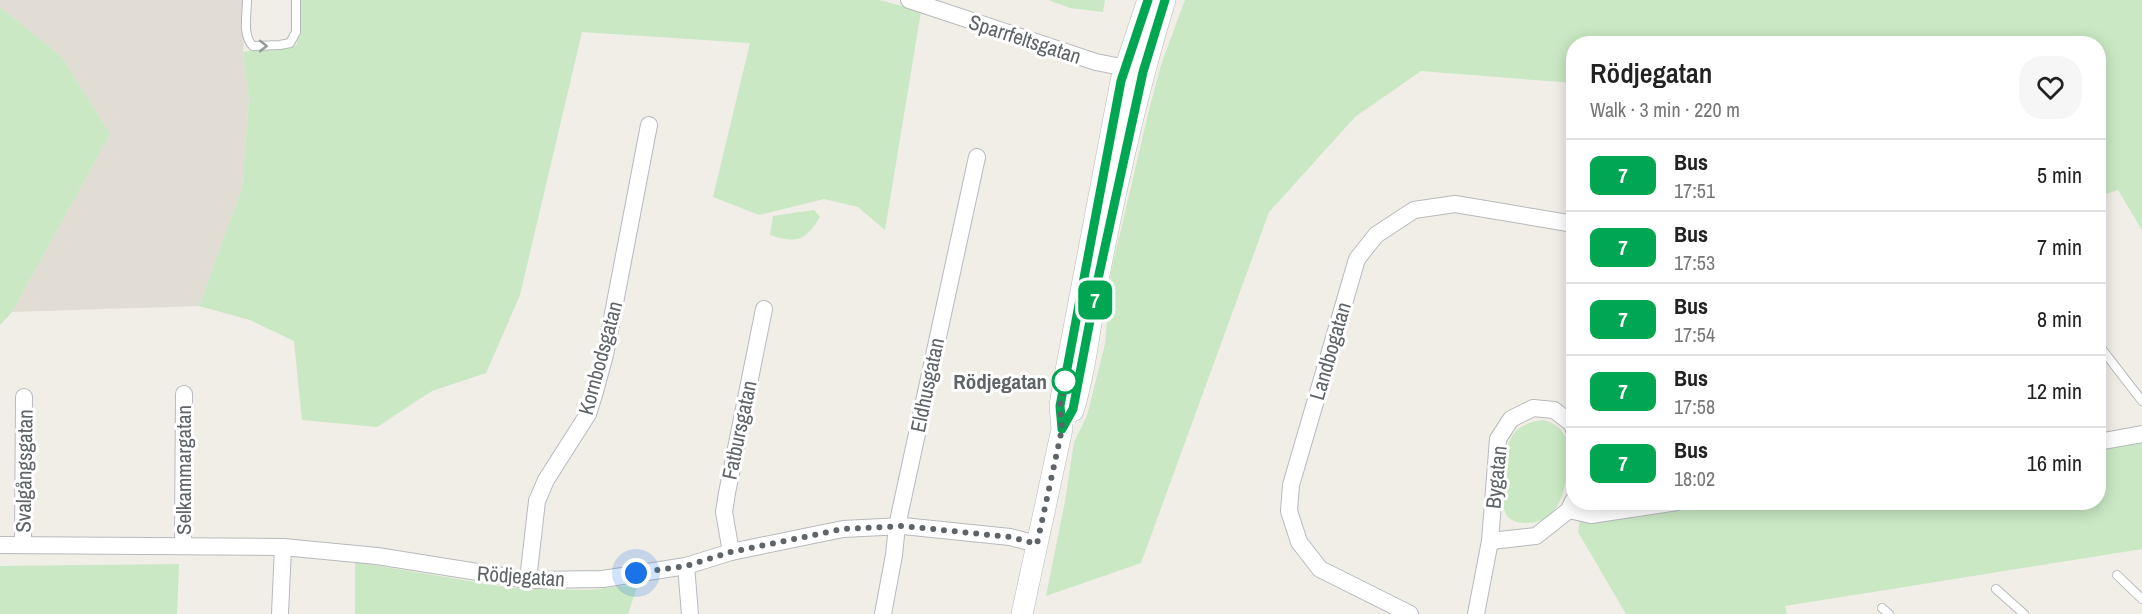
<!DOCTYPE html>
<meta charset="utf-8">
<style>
:root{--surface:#fff;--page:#f6f6f6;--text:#222;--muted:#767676;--line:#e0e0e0}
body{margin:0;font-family:"Archivo Narrow",sans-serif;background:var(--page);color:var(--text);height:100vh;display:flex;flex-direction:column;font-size:22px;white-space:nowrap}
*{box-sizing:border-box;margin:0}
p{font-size:20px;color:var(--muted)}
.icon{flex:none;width:33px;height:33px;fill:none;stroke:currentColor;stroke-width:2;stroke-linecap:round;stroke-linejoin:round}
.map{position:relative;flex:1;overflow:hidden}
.panel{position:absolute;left:1566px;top:36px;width:540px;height:474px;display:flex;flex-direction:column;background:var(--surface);border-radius:24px;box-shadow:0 3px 15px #0003}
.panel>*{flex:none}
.badge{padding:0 12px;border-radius:9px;font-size:21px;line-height:39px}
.you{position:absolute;width:30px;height:30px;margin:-15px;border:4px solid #fff;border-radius:50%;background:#1a73e8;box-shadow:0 0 0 9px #1a73e833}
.map>.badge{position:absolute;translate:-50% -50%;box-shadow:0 0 0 3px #fff}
.round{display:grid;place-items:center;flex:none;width:63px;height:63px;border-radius:24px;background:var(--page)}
.summary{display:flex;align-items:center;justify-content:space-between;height:102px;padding:0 24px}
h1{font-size:28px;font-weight:600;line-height:45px}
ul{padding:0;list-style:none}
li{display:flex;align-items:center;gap:18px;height:72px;padding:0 24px;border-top:2px solid var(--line)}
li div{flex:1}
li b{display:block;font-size:22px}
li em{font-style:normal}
li .badge{min-width:66px;font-weight:700;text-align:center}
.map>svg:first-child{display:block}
</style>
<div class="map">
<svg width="2142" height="614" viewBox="0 0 2142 614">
<rect width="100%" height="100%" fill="#f1ede7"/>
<polygon fill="#e1ddd5" points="0,0 246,0 243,52 249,99 242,188 199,306 12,312 110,134 61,56 0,7"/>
<g fill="#c9e8c3">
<polygon points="298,0 879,0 921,11 885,230 858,207 824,199 759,215 713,197 750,43 582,32 520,295 486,373 432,391 377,427 302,420 294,341 250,320 199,306 242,188 249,99 243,52 297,45"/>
<polygon points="1048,0 1105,0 1103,12 1070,8"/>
<polygon points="1185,0 2142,0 2142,230 2118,190 2099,196 2098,44 1574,44 1573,83 1421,71 1355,117 1269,212 1141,563 1046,596 1065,502 1074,442 1087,416 1105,344 1111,272 1149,110 1161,65"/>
<polygon points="0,7 61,56 110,134 12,312 0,325"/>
<path d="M 814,210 L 820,217 C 805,241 797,244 770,235 L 773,216 Z"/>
<path d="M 1542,420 C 1556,422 1567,433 1569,447 C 1571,464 1564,502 1552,513 C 1544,520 1536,523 1526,523 C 1520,523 1514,522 1509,518 C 1496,506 1502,452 1511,438 C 1518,426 1530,422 1542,420 Z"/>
<polygon points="2142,441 2142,549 1785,606 1787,614 1626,614 1578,532 1583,503 2098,502 2099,450"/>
<polygon points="355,562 511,588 589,590 638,584 628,614 355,614"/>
<polygon points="179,564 177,614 0,614 0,566"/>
</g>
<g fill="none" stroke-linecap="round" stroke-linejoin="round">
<defs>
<g id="service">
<path d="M 247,0 C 247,14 242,36 253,46 L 280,45 L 290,43 L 296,32 L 296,0"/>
<polyline points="2098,344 2142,401"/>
<polyline points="2117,575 2142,599"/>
<polyline points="1996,589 2024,614"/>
<polyline points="1882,608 1889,614"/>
</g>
<g id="minor">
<polyline points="909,0 1096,62 1136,70"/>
<polyline points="2098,442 2142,434"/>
<polyline points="1569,510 1591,515 1677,502"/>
<polyline points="1490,541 1536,536 1569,510 1573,501"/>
<polyline points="0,545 283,547 377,556 528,580 603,579 686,566 731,552 843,529 903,526 1010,537 1037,544"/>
<polyline points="23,545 24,397"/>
<polyline points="183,545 184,394"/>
<polyline points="731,552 724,512 727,493 764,309"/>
<polyline points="686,566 690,614"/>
<polyline points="528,580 537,501 546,480 588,414 594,395 605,355 649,125"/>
<polyline points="280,614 283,547"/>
<polyline points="883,614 894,555 897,526 977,157"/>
<polyline points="1410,614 1320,569 1299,542 1289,511 1291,485 1357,259 1376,235 1414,210 1455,204 1574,224"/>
<polyline points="1476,614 1490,541 1498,439 1511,419 1533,408 1554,410 1572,424 1574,430"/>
</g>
<g id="tertiary">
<path d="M 1073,411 C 1086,369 1090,323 1098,280 C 1116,186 1137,92 1165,0"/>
<polyline points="1022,614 1062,429 1060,406 1064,381 1121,81 1148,0"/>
</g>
</defs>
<use href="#service" stroke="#b7babd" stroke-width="10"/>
<use href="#minor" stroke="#b7babd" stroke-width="18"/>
<use href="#tertiary" stroke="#b7babd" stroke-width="22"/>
<use href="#service" stroke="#fff" stroke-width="8"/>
<use href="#minor" stroke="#fff" stroke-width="16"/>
<use href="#tertiary" stroke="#fff" stroke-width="21"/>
</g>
<defs><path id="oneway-chevron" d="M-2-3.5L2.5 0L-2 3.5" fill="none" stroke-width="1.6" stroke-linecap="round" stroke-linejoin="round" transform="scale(1.5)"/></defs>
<use stroke="#969a9c" href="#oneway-chevron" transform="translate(263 46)"/>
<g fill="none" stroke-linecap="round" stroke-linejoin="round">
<defs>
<polyline id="line" points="1148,0 1121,81 1060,406 1062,429 1073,409 1098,279 1143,72 1165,0"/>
</defs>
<use href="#line" stroke="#fff" stroke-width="14"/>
<use href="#line" stroke="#00a651" stroke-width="9"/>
<polyline stroke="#5e6467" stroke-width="6" stroke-dasharray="0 10.8" points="636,573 686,566 731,552 843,529 903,526 1010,537 1037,544 1062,429 1060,406 1065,381"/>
</g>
<circle fill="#fff" stroke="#00a651" stroke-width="3" cx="1065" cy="381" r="12"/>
<g text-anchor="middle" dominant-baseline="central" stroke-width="6" stroke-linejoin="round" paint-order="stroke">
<g font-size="21" fill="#5e6467" stroke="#fff">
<text transform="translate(1025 39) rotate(18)">Sparrfeltsgatan</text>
<text transform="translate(1330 351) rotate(-74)">Landbogatan</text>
<text transform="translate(600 358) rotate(-75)">Kornbodsgatan</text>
<text transform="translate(927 385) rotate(-78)">Eldhusgatan</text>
<text transform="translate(739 430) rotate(-78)">Fatbursgatan</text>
<text transform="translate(183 470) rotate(-90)">Selkammargatan</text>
<text transform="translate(24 471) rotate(-89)">Svalgångsgatan</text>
<text transform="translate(1496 477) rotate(-84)">Bygatan</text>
<text transform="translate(521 576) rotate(4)">Rödjegatan</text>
</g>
<g font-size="21" font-weight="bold" fill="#5e6467" stroke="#fff" text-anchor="end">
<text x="1047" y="381">Rödjegatan</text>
</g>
</g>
</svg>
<div class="you" style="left:636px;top:573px"></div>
<b class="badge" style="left:1095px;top:300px;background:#00a651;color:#fff">7</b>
<section class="panel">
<div class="summary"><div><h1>Rödjegatan</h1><p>Walk · 3 min · 220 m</p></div><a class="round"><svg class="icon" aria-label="heart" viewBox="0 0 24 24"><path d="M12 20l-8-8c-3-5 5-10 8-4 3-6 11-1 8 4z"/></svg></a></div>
<ul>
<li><span class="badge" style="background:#00a651;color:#fff">7</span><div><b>Bus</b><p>17:51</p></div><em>5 min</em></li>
<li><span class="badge" style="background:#00a651;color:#fff">7</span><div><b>Bus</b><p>17:53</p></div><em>7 min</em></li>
<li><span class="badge" style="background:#00a651;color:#fff">7</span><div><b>Bus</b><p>17:54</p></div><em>8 min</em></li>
<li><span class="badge" style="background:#00a651;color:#fff">7</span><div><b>Bus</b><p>17:58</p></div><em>12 min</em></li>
<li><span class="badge" style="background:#00a651;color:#fff">7</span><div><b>Bus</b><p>18:02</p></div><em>16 min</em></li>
</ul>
</section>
</div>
